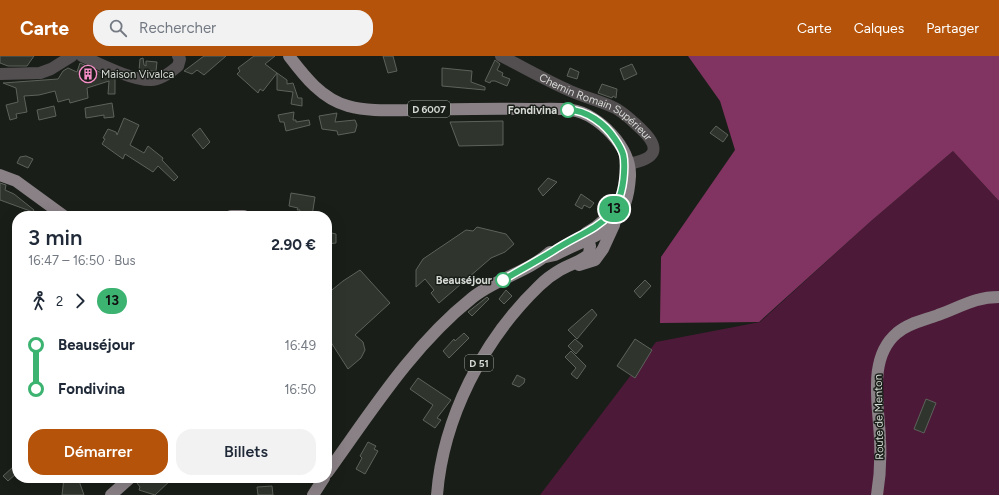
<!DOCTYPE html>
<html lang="fr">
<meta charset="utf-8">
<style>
:root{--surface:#fff;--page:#f2f2f3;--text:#1f2937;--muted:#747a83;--accent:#b45309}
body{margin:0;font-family:Figtree,sans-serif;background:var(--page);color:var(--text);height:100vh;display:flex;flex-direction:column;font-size:15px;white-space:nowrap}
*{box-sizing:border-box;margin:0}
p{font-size:13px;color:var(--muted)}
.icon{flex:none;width:22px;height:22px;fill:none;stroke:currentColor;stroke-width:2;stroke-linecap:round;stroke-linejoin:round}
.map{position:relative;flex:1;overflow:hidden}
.details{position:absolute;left:12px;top:155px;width:320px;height:272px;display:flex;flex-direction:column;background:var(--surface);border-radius:16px;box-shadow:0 4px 16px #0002}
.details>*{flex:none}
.badge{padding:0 8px;border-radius:13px;font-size:14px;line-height:26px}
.map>.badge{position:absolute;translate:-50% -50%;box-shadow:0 0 0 2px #fff}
.legs{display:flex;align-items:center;gap:6px;height:44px;padding:0 16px;font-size:13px}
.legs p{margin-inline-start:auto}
.head{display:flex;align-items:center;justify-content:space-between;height:68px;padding:0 16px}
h1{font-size:22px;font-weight:600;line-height:30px}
.button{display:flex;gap:8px;margin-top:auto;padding:8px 16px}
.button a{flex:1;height:46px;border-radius:16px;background:var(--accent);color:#fff;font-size:16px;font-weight:600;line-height:46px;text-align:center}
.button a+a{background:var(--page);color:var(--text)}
ul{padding:0 16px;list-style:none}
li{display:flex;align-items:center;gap:14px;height:44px;font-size:15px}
li i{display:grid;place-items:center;width:6px;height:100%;margin:0 5px;background:currentColor}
li i::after{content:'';width:10px;height:10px;margin:-5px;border:3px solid;border-radius:50%;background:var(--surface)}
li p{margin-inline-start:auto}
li:first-child i{background:linear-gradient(#0000 50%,currentColor 0)}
li:last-child i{background:linear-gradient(currentColor 50%,#0000 0)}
header{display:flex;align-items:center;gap:24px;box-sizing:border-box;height:56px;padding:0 20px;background:var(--accent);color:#fff}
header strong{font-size:19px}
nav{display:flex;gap:22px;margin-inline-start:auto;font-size:14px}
.search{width:280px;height:36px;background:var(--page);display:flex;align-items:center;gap:10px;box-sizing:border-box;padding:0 14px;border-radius:16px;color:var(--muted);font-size:15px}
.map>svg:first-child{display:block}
</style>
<header>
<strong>Carte</strong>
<div class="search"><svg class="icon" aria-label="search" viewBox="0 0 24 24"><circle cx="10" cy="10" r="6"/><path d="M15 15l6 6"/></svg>Rechercher</div>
<nav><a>Carte</a><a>Calques</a><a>Partager</a></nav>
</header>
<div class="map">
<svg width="999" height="439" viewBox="0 0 999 439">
<rect width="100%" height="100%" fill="#191e18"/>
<polygon fill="#4d1938" points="953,95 999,145 999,439 540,439 656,286 760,266 871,165"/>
<polygon fill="#813461" points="688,0 999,0 999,145 953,95 871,165 759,266 660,267 661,201 735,94 720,45"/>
<g fill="#2f342d" stroke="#5d625a">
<polygon points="0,0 34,0 27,10 8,10 0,7"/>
<polygon points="204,0 226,0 204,19 197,14 192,18 184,15"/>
<polygon points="254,0 275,0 265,8 277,17 263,35 260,33 258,37 237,18 240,15 238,12"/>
<polygon points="383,0 393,0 397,15 388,17"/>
<polygon points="143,2 144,9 146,10 146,5 157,6 156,15 139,15 140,3"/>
<polygon points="495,4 500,8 497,14 503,17 502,20 510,23 507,30 495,25 491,25 490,27 485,25"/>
<polygon points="80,7 115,23 115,38 108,38 109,25 87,32 88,42 70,47 69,43 58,46 55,35 39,39 24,40 27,56 16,58 17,62 10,64 6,49 18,46 16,32 3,27 58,23 63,15 68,12 77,16"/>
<polygon points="632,8 637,18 624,24 620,13"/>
<polygon points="442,12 472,15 471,26 485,31 485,34 442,30"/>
<polygon points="570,12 579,16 577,23 567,20"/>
<polygon points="277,17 287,24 287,28 293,27 298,42 302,42 302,50 291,48 293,36 277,34"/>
<polygon points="602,28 617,33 616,42 613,40 612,42 598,37"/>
<polygon points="112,47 114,61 104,62 104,59 86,62 85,52"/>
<polygon points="54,50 56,60 39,64 37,54"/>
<polygon points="294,56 293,64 296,64 296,66 309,64 310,69 286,75 284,66 280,66 278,59"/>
<polygon points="337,57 335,66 355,64 357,69 355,76 338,79 337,75 322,73 319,60"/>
<polygon points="124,62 139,69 130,89 144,97 148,90 163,102 162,104 178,121 174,125 158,110 153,116 125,98 123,103 102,88 105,83 103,82 108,73 116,76 117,79"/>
<polygon points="503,65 503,89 459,90 450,66"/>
<polygon points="716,70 728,79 723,86 710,77"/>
<polygon points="200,72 210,86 203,93 192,79"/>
<polygon points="26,100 33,103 28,112 17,107 20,101"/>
<polygon points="548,122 557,126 543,140 538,133"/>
<polygon points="0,127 6,129 5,134 14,138 34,154 33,156 0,144"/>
<polygon points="291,137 315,141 312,160 299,160 300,154 297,154 298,152 289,150"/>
<polygon points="581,138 594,147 590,152 584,149 582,153 575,149"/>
<polygon points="477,171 506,178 514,188 505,196 491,202 439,247 431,237 434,234 425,223 416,231 416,214 423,203 466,174 473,175"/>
<polygon points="327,176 336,178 336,187 327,188"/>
<polygon points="360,214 390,247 355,279 363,286 365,294 361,302 348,313 327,280 327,238 343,225"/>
<polygon points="645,224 651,230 640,242 634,235"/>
<polygon points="506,234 512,240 504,248 499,243"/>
<polygon points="487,241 489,243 472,260 468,256"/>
<polygon points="592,253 597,259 577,283 568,274"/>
<polygon points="464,277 469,282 449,302 443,295 454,283 455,285"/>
<polygon points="575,283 583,290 576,298 568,290"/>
<polygon points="635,283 652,294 635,322 617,310"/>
<polygon points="571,295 586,310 577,323 571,318 576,312 565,301"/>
<polygon points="517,319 525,323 524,327 519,331 512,328"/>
<polygon points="418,322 451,344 437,362 441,364 435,372 423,364 433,349 410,333"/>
<polygon points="926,343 936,347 924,377 914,373"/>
<polygon points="368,386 376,390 374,393 378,395 365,418 356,413 362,402 360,400"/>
<polygon points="13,411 17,417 8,425 3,420"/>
<polygon points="64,422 78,422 84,439 62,439"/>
<polygon points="142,422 173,422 155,439 139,434 140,431 137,427"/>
<polygon points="272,430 273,439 258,439 257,431"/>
</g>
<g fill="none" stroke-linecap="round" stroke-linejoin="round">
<g stroke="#534f51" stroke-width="12">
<path d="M 82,0 C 100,8 131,24 150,24 C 159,25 171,16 178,10 L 180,3 L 178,0"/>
<path id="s1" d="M 501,0 C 523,11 544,23 566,33 C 582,41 599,44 615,52 C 625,57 632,65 641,73 C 662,93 656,103 628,108"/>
<polyline points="0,18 40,17 51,13 72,0"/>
</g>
<g stroke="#898185" stroke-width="12">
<path d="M 289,0 C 305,21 322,43 348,50 C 370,56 392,54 414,54 C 454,53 493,52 533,53 C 545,53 559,52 572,54 C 599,58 631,92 630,120 C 627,177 597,177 555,199 L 546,201"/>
<polyline points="0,119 16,125 64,160"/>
<polyline points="231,160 244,160"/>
<path d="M 586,177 C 601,169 611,159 618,144"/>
<polyline points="579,209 595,204 603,193 614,169"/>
<path d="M 327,417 C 371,356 412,290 472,242 C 495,223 528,216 550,196"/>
<polyline points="111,439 130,422"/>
<polyline points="313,439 324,422"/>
<path d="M 437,439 C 443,362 483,284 539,230 C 545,224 553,218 560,214 C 570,208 581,206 589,198 L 590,190 L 588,184 L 592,179"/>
<path d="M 877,439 C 880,421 881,403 880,384 C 879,350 867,302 897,277 C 908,267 925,264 938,259 C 961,251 974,241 999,241"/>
</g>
</g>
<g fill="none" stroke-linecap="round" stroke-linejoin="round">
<defs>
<path id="line-1" d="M 503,224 C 520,214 537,205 553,195 C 589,171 621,170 624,117 C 625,101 624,96 615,83 C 605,68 587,54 568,54"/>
</defs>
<use href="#line-1" stroke="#fff" stroke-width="9"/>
<use href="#line-1" stroke="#3cb371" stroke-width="6"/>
</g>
<defs>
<symbol id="building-ring" viewBox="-11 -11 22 22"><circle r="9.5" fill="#191e18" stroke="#f98fc9" stroke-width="1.5"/><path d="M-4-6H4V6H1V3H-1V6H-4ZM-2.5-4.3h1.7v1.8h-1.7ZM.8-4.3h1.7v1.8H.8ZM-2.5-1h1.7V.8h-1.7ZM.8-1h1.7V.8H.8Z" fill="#f98fc9"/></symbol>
</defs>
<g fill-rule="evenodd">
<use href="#building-ring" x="78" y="8" width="20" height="20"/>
</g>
<g fill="#fff" stroke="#3cb371" stroke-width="2">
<circle cx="568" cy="54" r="7"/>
<circle cx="503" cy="224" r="7"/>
</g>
<g text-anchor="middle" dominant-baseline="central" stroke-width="3" stroke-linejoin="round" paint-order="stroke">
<g fill="#191e18" stroke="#9da19c" stroke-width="1">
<rect x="408" y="45" width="42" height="16" rx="3"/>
<rect x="465" y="299" width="28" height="16" rx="3"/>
</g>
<g font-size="10" font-weight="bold" fill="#d6d9d5">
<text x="429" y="53">D 6007</text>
<text x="479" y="307">D 51</text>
</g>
<g font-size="11" fill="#d6d9d5" stroke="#191e18" text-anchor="start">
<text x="101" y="18">Maison Vivalca</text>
</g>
<g font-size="11" fill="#d6d9d5" stroke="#191e18">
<text stroke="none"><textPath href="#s1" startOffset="108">Chemin Romain Supérieur</textPath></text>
<text transform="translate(879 361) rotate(-91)">Route de Menton</text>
</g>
<g font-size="11" font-weight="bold" fill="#d6d9d5" stroke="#191e18" text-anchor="end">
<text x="557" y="54">Fondivina</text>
<text x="492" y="224">Beauséjour</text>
</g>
</g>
</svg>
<b class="badge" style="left:614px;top:153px;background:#3cb371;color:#111">13</b>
<section class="details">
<div class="head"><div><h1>3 min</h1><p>16:47 – 16:50 · Bus</p></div><b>2.90 €</b></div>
<div class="legs"><svg class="icon" aria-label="walk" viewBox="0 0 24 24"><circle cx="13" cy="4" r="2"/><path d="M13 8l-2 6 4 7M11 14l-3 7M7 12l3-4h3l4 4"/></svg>2<svg class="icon" aria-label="forward" viewBox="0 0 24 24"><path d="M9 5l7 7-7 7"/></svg><b class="badge" style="background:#3cb371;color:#111">13</b></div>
<ul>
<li><i style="color:#3cb371"></i><b>Beauséjour</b><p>16:49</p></li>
<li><i style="color:#3cb371"></i><b>Fondivina</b><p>16:50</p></li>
</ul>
<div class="button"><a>Démarrer</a><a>Billets</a></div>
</section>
</div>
